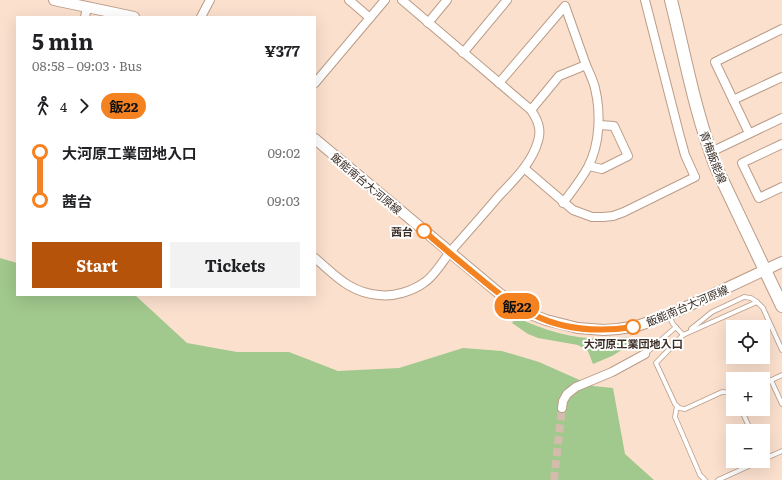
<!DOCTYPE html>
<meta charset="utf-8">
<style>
:root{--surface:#fff;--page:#f2f2f2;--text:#202124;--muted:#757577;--accent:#b45309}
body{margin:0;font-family:Literata,"Noto Sans JP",serif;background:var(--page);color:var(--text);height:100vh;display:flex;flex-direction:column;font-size:15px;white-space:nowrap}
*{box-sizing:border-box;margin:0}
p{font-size:13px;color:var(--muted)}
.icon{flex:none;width:22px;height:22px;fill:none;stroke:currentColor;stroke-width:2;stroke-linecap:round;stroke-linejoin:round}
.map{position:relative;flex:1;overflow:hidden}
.panel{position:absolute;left:16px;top:16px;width:300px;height:280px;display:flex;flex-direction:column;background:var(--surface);border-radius:0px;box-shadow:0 4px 16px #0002}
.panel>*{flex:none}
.badge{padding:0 8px;border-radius:13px;font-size:14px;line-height:26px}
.tools{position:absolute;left:726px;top:320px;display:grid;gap:8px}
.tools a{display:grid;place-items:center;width:44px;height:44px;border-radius:0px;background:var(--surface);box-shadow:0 4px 16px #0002;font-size:20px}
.map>.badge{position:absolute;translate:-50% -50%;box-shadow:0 0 0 2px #fff}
.legs{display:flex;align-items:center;gap:6px;height:44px;padding:0 16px;font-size:13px}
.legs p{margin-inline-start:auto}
.head{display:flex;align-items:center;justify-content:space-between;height:68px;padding:0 16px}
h1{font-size:22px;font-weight:700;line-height:30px}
.cta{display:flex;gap:8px;margin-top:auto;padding:8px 16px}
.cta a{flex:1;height:46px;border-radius:0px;background:var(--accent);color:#fff;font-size:16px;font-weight:700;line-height:46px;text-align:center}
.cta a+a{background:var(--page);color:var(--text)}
ul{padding:0 16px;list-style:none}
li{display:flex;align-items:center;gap:14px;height:48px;font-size:15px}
li i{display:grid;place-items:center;width:6px;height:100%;margin:0 5px;background:currentColor}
li i::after{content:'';width:10px;height:10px;margin:-5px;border:3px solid;border-radius:50%;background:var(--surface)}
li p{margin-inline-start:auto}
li:first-child i{background:linear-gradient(#0000 50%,currentColor 0)}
li:last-child i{background:linear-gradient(currentColor 50%,#0000 0)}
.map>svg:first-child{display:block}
</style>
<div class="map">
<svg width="782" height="480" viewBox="0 0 782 480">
<rect width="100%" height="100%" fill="#fbe0ce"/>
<g fill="#a1c88d">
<polygon points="0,258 17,263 17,295 135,295 187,343 237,352 289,352 338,371 399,368 463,348 502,351 539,362 593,386 613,388 625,454 654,480 0,480"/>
<path d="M 516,317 C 553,335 586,342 627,337 L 630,345 L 612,356 L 593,364 L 588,351 L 578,345 L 538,338 L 528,334 L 512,323 Z"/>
</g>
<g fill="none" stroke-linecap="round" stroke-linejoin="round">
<polyline stroke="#d4bcac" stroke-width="8" stroke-dasharray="8 4" stroke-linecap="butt" points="554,480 562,408"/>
<defs>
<g id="service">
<polyline points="669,316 673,324 683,335"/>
<polyline points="691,329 712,312 744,297 751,298 757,302"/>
<polyline points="645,354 676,327"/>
<polyline points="771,380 782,404"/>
<polyline points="763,384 782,375"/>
<polyline points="733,393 722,392 685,409 679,408 675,404 656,363 683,335 757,302 763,308 782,350"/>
<polyline points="677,406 675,417 700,475 705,480"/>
<polyline points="741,409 751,431"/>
<polyline points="763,458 764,459 782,451"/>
<polyline points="718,480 760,461"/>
</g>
<g id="minor">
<polyline points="349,0 370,18"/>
<polyline points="85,17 87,7"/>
<polyline points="201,17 210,0"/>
<polyline points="428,23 447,0"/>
<polyline points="463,53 507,0"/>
<polyline points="315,83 385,0"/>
<polyline points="499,83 565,6 586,65"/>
<polyline points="733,100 782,77"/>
<path d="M 531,110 L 559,76 L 586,65 C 589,72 593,80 595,88 C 601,113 600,144 588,167 C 581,180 572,191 563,203"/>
<polyline points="749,133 715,62 782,29"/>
<polyline points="782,144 742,163 759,198 782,187"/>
<polyline points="711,152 782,118"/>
<polyline points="589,166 602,169 628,156 614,126 599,125"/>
<polyline points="524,168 573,210 592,217 603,217 613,216 624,212 695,177 685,155 679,133 645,0"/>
<path d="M 315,258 C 335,275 350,293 379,295 C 394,297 413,291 425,282 C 434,276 443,261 450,252 C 466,234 482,216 498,197 C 514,180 532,163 538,141 C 542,129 537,119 531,110 L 402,0"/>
<polyline points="562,408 563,401 567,394 576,387 612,372 645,354"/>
</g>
<g id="tertiary">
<polyline points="54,0 134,17"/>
<polyline points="315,139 500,294 533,315 546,320 578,328 604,330 618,329 637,326 669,315 782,262"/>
</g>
<path id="primary" d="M 671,0 C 685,56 695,113 716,167 L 782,306"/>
</defs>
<use href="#service" stroke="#bb9c87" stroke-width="5.5"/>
<use href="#minor" stroke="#bb9c87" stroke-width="10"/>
<use href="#tertiary" stroke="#bb9c87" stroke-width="12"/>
<use href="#primary" stroke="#bb9c87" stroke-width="14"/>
<use href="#service" stroke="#fff" stroke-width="4"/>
<use href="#minor" stroke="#fff" stroke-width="8"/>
<use href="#tertiary" stroke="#fff" stroke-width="10"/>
<use href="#primary" stroke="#fff" stroke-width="12"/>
</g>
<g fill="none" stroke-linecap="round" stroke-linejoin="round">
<defs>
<path id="line-1" d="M 424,231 C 441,246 458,260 475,274 C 493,289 511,304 532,314 C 563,330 600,332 633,327"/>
</defs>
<use href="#line-1" stroke="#fff" stroke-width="9"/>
<use href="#line-1" stroke="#f58220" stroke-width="6"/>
</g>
<g fill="#fff" stroke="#f58220" stroke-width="2">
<circle cx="424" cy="231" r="7"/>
<circle cx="633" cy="327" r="7"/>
</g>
<g text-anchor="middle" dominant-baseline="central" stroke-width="4" stroke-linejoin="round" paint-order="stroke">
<g font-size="11" fill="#3a2e25" stroke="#fff">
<text transform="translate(714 157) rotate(69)">青梅飯能線</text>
<text transform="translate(367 183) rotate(40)">飯能南台大河原線</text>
<text transform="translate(687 305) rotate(-23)">飯能南台大河原線</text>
</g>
<g font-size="11" font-weight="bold" fill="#3a2e25" stroke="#fff" text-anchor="end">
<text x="413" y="231">茜台</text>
<text x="633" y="343" text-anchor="middle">大河原工業団地入口</text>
</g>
</g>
</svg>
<div class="tools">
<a><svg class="icon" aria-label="locate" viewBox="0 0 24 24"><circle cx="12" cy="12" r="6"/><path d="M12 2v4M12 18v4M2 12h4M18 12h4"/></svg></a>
<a>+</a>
<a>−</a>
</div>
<b class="badge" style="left:517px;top:306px;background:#f58220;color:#111">飯22</b>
<section class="panel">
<div class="head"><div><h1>5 min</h1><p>08:58 – 09:03 · Bus</p></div><b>¥377</b></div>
<div class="legs"><svg class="icon" aria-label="walk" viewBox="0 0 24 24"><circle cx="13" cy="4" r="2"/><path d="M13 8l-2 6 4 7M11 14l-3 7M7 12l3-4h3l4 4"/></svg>4<svg class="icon" aria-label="forward" viewBox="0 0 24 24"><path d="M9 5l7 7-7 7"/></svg><b class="badge" style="background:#f58220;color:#111">飯22</b></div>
<ul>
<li><i style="color:#f58220"></i><b>大河原工業団地入口</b><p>09:02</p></li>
<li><i style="color:#f58220"></i><b>茜台</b><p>09:03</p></li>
</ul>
<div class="cta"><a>Start</a><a>Tickets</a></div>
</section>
</div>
